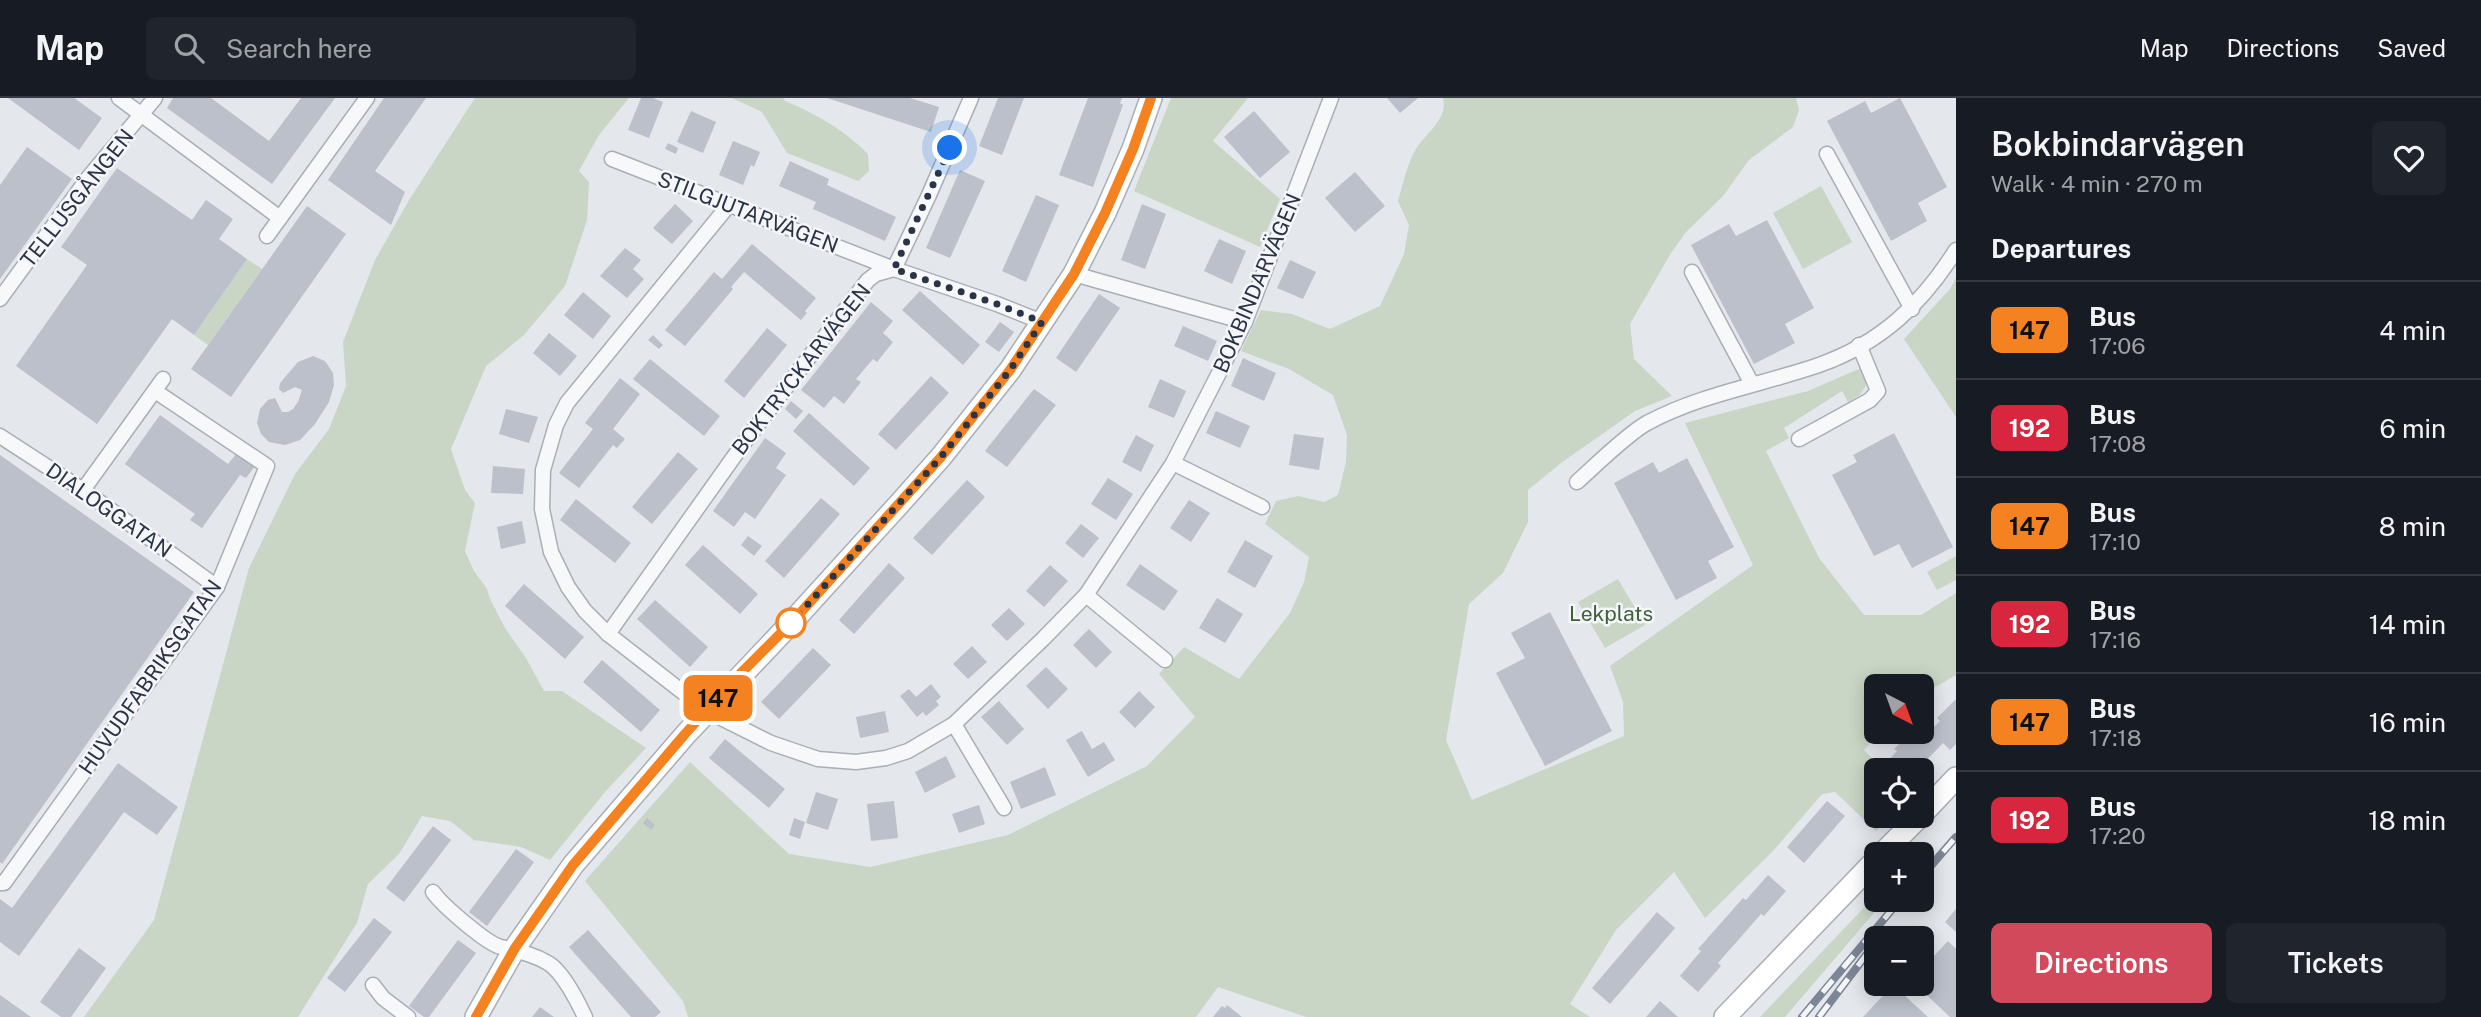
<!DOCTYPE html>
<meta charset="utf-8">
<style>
:root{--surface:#171b24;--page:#20242c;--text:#f1f3f6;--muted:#9ea1a6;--line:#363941;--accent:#d1495b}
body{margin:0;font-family:"Public Sans",sans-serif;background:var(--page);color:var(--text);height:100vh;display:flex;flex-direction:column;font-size:26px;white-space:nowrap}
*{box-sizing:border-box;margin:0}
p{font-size:23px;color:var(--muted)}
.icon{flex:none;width:38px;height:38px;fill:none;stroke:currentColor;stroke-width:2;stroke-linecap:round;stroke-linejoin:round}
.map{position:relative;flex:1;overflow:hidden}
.side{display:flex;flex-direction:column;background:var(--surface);width:525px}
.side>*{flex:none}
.badge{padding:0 14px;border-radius:10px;font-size:24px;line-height:46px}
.needle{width:46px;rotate:139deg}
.controls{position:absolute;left:1864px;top:576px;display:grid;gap:14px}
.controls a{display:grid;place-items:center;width:70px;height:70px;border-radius:10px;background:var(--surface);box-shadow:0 4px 18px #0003;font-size:35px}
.you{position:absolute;width:35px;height:35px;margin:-18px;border:5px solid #fff;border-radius:50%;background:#1a73e8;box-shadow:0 0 0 10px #1a73e833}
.map>.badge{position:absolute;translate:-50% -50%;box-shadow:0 0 0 4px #fff}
h2{padding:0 35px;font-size:26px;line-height:63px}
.round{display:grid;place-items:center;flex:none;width:74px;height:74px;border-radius:10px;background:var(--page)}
.headline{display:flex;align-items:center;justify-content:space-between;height:119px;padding:0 35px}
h1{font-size:33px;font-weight:600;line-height:52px}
.cta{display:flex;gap:14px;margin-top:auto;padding:14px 35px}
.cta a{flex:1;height:80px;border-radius:10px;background:var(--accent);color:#fff;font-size:28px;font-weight:600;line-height:80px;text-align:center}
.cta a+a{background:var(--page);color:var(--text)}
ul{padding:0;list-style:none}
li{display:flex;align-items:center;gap:21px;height:98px;padding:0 35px;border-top:2px solid var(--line)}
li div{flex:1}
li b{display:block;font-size:26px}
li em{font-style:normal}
li .badge{min-width:77px;font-weight:700;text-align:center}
header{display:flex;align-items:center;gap:42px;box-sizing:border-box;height:98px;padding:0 35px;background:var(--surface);border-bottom:2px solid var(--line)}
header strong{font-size:33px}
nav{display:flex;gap:38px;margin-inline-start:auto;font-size:24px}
.search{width:490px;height:63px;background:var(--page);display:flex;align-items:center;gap:18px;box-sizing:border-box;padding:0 24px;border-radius:10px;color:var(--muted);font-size:26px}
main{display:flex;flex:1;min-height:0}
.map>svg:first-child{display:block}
</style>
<header>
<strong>Map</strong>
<div class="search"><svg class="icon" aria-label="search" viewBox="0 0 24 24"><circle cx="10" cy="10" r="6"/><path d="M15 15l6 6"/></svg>Search here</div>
<nav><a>Map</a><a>Directions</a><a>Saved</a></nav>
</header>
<main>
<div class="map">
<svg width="1956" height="919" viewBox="0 0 1956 919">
<rect width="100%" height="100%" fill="#e4e7ec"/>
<g fill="#c9d6c5">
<polygon points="475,0 629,0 599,37 579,73 589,84 587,122 565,188 524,237 486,268 451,351 465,392 475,405 465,453 474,473 487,491 490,501 505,530 526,560 544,593 562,593 646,650 605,694 550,762 521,749 474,742 450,723 422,718 399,756 368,786 357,825 298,919 84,919 154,822 249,470 295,376 329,331 346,288 343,244 375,162 409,102"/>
<path d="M 732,0 L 783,0 L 785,3 C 817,16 844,32 868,56 L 869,73 L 858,83 L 787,55 L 762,14 Z"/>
<polygon points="1171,0 1248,0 1213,43 1280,101 1260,149 1134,93"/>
<path d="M 1443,0 L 1796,0 L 1799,12 L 1793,29 L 1749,62 L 1723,98 L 1686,134 L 1671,155 L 1630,226 L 1634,261 L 1672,298 L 1635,313 L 1561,365 L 1528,392 L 1528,424 L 1503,475 L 1469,506 L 1446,642 L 1472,702 L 1624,638 L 1623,604 L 1610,568 L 1753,467 L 1685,325 L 1808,293 L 1861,270 L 1868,284 L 1860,297 L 1848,304 L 1842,293 L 1784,330 L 1789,340 L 1766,353 L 1819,460 L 1864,517 L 1921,517 L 1956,495 L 1956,577 L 1922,597 L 1922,588 L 1876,588 L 1876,634 L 1880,634 L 1864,652 L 1884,672 L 1876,672 L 1876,718 L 1891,718 L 1876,733 L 1835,694 L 1822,696 L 1773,753 L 1705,820 L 1674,774 L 1616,832 L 1570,906 L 1590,919 L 1306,919 L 1218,889 L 1196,919 L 688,919 L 683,903 L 585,783 L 690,664 L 789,756 L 870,769 L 1008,737 L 1147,668 L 1195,619 L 1159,576 L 1184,549 L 1239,581 L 1290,515 L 1304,484 L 1309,459 L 1265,426 L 1276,403 L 1298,398 L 1324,404 L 1338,397 L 1346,364 L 1347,337 L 1333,297 L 1289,271 L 1241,253 L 1261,212 L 1292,216 L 1330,231 L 1380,208 L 1404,156 L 1409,127 L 1398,103 C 1403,87 1407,65 1416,51 C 1425,36 1449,20 1443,0 Z"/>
<polygon points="1821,88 1852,144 1803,171 1773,115"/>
<polygon points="247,161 262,171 208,247 194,237"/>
<polygon points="1956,180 1956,319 1904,241 1950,191"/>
<polygon points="1956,458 1956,482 1937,492 1927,474"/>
<polygon points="1618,481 1645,527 1605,550 1578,504"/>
<polygon points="1876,797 1876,802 1885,802 1785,919 1760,919"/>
</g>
<g fill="#bbc0ca">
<polygon points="8,0 74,0 102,20 79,52"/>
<polygon points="173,0 211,0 269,43 301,0 335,0 272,86 167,10"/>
<polygon points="384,0 426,0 375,73 405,94 391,127 328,82"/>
<polygon points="641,0 653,0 663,4 649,40 628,32"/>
<polygon points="827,0 910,0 939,9 931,34"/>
<polygon points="998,0 1024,0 1002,57 979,48"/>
<polygon points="1088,0 1122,0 1120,5 1123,7 1093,89 1059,77"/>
<polygon points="1387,0 1418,0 1400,15"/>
<polygon points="1900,0 1947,89 1918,105 1927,123 1891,143 1827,23 1865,3 1871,15"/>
<polygon points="691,13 716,24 703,55 677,44"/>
<polygon points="1254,13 1290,54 1260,80 1224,39"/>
<polygon points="733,43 760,54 754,69 751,67 743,87 719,77"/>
<polygon points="668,45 678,50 676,56 665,51"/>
<polygon points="27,49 72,81 0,181 0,87"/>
<polygon points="790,63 829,81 827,87 896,119 885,143 813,111 816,104 779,88"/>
<polygon points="117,70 192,122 206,102 233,121 219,141 247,161 194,237 172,221 97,326 16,268 87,167 61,149"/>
<polygon points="960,72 985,83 950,160 926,150"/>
<polygon points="1355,74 1385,108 1355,134 1325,100"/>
<polygon points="1036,97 1059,107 1026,184 1002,173"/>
<polygon points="675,106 693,123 672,146 653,130"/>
<polygon points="1142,106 1166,116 1145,171 1121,162"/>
<polygon points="307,108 346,136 231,299 191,271"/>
<polygon points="1767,122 1814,210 1785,226 1795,245 1754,266 1691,147 1729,126 1736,138"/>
<polygon points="1219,141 1246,153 1232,186 1204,173"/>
<polygon points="752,146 816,200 805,213 807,215 801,222 744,174 731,189 733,191 685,248 665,232 714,174 722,181"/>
<polygon points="625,150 641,162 633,171 644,181 627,200 600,178"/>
<polygon points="1290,162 1316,174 1303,201 1277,190"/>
<polygon points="920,193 980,247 963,267 902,212"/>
<polygon points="583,194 611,218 593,241 564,217"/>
<polygon points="1099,196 1120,210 1076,274 1056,260"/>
<polygon points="871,204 893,223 883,235 893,244 877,264 873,261 856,281 861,284 844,306 834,298 824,310 801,292"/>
<polygon points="1000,224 1014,234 999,254 985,244"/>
<polygon points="1183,228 1217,243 1208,263 1174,248"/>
<polygon points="767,230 787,247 744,300 724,283"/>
<polygon points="549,235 577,258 560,278 533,255"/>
<polygon points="653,237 663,247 659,251 648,242"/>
<polygon points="313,258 325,263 333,275 334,287 329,304 315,326 300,342 285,347 269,344 261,336 257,325 260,311 268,302 275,300 282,314 288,314 293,311 298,304 302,292 295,289 283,295 279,291 280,285 298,264"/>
<polygon points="1243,260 1276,275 1264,303 1231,288"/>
<polygon points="650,261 720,318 704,338 633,281"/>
<polygon points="931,278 949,295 896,352 878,336"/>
<polygon points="620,280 640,296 613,331 625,341 617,350 613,347 579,390 559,375 593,331 585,325"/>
<polygon points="1160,281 1186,293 1174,320 1148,309"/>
<polygon points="1034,291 1056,307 1007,369 985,353"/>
<polygon points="791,303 803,313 796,321 785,311"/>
<polygon points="506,311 538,319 529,345 499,336"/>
<polygon points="1216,313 1250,328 1240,350 1206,335"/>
<polygon points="809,315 870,370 854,388 793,333"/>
<polygon points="160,317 228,366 237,355 255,368 246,380 240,377 202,430 190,422 195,416 125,366"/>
<polygon points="1894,335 1953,449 1912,470 1899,446 1874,458 1832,377 1857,364 1853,357"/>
<polygon points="1294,336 1324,340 1319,372 1289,367"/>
<polygon points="1136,337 1154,347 1141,374 1122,364"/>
<polygon points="765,340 786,355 776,370 786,377 755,421 745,414 734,429 713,413"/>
<polygon points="678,354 698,371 652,426 632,409"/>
<polygon points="0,357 194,494 2,766 0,764"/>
<polygon points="1687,360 1734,449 1708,463 1717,480 1676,502 1614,385 1653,364 1659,375"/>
<polygon points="493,368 525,371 523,396 491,395"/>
<polygon points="1108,380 1133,396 1116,422 1091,406"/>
<polygon points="967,382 985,399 932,457 913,440"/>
<polygon points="821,400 840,416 784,480 765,463"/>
<polygon points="576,401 631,445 615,465 560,422"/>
<polygon points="1189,402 1210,415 1191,444 1170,430"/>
<polygon points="522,423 526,445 501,451 497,429"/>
<polygon points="1081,426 1099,440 1083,460 1065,445"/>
<polygon points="748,438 762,448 754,458 741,447"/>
<polygon points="1245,442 1273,458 1255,490 1227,474"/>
<polygon points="703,447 758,496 740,516 685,467"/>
<polygon points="889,465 905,480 854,536 839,522"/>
<polygon points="1140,466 1178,493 1164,513 1126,487"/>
<polygon points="1050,467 1068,483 1044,509 1026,493"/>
<polygon points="524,486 584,539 565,561 505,508"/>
<polygon points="1217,500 1243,516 1225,545 1199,530"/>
<polygon points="655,502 708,549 690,569 637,521"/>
<polygon points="1009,510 1025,526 1007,543 991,527"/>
<polygon points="1550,514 1612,633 1545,668 1496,575 1525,560 1511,535"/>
<polygon points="1089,531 1112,554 1096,570 1073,547"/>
<polygon points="972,548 987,564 968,581 953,566"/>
<polygon points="813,550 831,567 779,621 761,604"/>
<polygon points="602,562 660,612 641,634 583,584"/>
<polygon points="1046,569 1068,591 1048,611 1026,588"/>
<polygon points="931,586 941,599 936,603 939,607 926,618 923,614 917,619 900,598 909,591 916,599"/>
<polygon points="1139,593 1155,609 1135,630 1119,614"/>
<polygon points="1956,601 1956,646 1950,652 1943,645 1917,672 1895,672 1887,664 1897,653 1894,651 1911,634 1914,635 1922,634 1922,628 1925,624 1932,631 1940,623 1937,620"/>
<polygon points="999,603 1024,631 1007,647 981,619"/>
<polygon points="885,613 889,634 860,640 856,619"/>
<polygon points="1082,633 1092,651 1104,644 1115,662 1088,679 1066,642"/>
<polygon points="725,641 785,691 769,710 709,660"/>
<polygon points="946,658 956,679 925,695 915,674"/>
<polygon points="118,665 178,709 157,737 124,714 19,858 0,844 0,801 12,810"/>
<polygon points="1045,669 1056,697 1021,711 1010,684"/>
<polygon points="816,694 838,701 828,732 806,725"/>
<polygon points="894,703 898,740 871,743 867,706"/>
<polygon points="1827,703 1845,718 1804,765 1787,749"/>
<polygon points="979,707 985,726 959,735 952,716"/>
<polygon points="647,720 655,727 651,732 643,725"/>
<polygon points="794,720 805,724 800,741 789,737"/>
<polygon points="433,728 451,742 404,804 386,790"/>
<polygon points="516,751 534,764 487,828 469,814"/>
<polygon points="1768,777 1786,793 1764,818 1761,816 1718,865 1721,868 1698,894 1680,878 1701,853 1698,851 1743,800 1746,802"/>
<polygon points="1956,811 1956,834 1945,824"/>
<polygon points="1657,814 1675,830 1610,906 1592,890"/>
<polygon points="374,820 392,834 345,894 327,880"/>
<polygon points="588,832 661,914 655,919 631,919 569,849"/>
<polygon points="458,842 476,855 429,919 424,919 409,908"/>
<polygon points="1948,843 1956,851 1956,919 1950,919 1915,886 1922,886 1922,871"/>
<polygon points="79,850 106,870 71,919 61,919 40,904"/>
<polygon points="1893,887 1928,919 1863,919"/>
<polygon points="0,897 31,919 0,919"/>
<polygon points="1660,903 1678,919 1646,919"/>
<polygon points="1227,907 1242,919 1213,919 1222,908 1225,910"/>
<polygon points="540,909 554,919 532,919"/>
</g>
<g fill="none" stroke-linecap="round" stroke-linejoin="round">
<defs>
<g id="street">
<polyline points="119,0 280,120"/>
<polyline points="1827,56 1912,211"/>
<polyline points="612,61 894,171 997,206 1042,224"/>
<polyline points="728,108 567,305 556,327 543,372 542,411 551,454 568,489 585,513 608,536 707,613 771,645 818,661 856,664 886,660 908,653 954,626 1043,541 1086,497 1173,365 1245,224 1331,0"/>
<polyline points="267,138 367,0"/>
<polyline points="1692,174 1752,286"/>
<polyline points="1074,176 1245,224"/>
<polyline points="0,201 88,80 155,0"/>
<polyline points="0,338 83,392 217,489"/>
<polyline points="1799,341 1870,302 1878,293 1859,247"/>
<polyline points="1173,365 1262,409"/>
<path d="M 1577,384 C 1596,367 1626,337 1647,325 C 1701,296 1761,287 1819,267 C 1881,245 1922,206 1956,152"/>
<polyline points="83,392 163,281"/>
<polyline points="1086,497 1165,562"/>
<polyline points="608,536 743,346 868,182 876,176 894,171 929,97 971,0"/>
<polyline points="954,626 1004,710"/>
<polyline points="0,785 4,785 217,489 267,368 155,293"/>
<path d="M 433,794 C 442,807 487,846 501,849 C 517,853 533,856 548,865 C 562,873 578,904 585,919"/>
<polyline points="373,887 383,900 408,919"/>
</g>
<g id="secondary">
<polyline points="1922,716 1956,680"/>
<polyline points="1882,756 1920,718"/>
<polyline points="476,919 515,850 573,767 686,636 792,524 901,404 941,359 1010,272 1074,176 1105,115 1133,51 1151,0"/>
<polyline points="1725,919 1876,762"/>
</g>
</defs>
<use href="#street" stroke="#a9aeb7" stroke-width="17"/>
<use href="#secondary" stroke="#a9aeb7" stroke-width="24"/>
<use href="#street" stroke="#f7f8fa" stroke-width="14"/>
<use href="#secondary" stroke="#fff" stroke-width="21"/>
<defs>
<g id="rail">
<polyline points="1922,778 1956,739"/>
<polyline points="1802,919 1900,802"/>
<polyline points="1819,919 1876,844"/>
</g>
</defs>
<use href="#rail" stroke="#7d8696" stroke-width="8"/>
<use href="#rail" stroke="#f4f6f9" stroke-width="5" stroke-dasharray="16" stroke-linecap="butt"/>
</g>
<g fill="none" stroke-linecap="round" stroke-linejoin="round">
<defs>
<polyline id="line" points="476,919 515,850 573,767 685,636 731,585 792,524 941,359 1010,272 1074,176 1105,115 1133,51 1151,0"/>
</defs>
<use href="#line" stroke="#fff" stroke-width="16"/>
<use href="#line" stroke="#f58220" stroke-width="10"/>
<polyline stroke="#2b3445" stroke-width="7" stroke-dasharray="0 12.6" points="791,525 941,359 1010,272 1042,224 997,206 894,171 950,50"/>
</g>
<circle fill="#fff" stroke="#f58220" stroke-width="3.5" cx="791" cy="525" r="14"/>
<g text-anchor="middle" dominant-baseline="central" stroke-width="5" stroke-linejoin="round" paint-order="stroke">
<g font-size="21" fill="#2b3445" stroke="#f4f6f9">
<text transform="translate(77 100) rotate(-52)">TELLUSGÅNGEN</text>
<text transform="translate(748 114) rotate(21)">STILGJUTARVÄGEN</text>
<text transform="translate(1257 185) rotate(-67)">BOKBINDARVÄGEN</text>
<text transform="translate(801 271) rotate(-52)">BOKTRYCKARVÄGEN</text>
<text transform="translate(109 412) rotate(35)">DIALOGGATAN</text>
<text transform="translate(150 579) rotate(-55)">HUVUDFABRIKSGATAN</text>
</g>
<g font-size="21" fill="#3f6138" stroke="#f4f6f9">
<text x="1611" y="515">Lekplats</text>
</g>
</g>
</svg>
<div class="controls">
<a><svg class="needle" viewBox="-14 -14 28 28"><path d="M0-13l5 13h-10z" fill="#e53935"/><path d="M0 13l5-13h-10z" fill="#9ea1a6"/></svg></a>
<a><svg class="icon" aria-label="locate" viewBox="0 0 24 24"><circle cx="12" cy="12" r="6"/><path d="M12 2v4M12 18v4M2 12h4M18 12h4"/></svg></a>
<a>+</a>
<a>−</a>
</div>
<div class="you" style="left:950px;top:50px"></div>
<b class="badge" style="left:718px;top:600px;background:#f58220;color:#111">147</b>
</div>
<section class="side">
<div class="headline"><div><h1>Bokbindarvägen</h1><p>Walk · 4 min · 270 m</p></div><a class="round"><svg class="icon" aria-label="heart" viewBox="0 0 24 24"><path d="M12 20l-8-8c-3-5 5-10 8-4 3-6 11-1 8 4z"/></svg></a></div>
<h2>Departures</h2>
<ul>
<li><span class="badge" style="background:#f58220;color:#111">147</span><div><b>Bus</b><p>17:06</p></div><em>4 min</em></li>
<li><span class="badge" style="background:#d7263d;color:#fff">192</span><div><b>Bus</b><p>17:08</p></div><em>6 min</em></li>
<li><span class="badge" style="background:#f58220;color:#111">147</span><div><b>Bus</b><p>17:10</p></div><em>8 min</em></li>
<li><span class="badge" style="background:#d7263d;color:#fff">192</span><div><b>Bus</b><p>17:16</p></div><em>14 min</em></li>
<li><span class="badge" style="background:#f58220;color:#111">147</span><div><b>Bus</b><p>17:18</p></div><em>16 min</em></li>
<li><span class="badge" style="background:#d7263d;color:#fff">192</span><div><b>Bus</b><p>17:20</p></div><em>18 min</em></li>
</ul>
<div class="cta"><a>Directions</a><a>Tickets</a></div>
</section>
</main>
